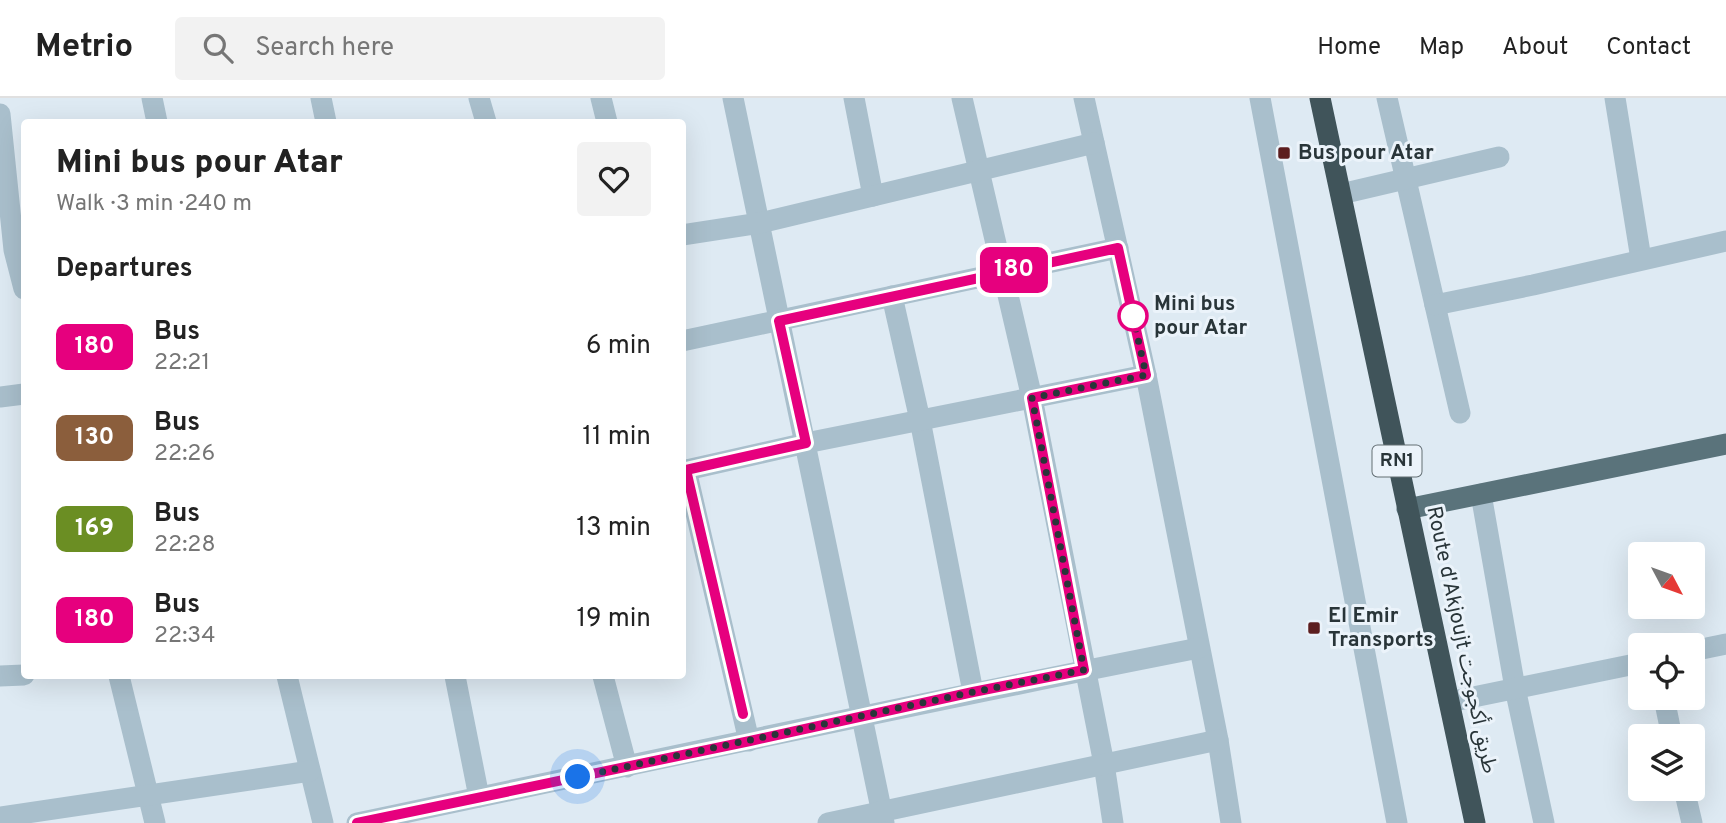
<!DOCTYPE html>
<meta charset="utf-8">
<style>
:root{--surface:#fff;--page:#f2f2f2;--text:#222;--muted:#767676;--line:#e0e0e0}
body{margin:0;font-family:Overpass,"Noto Sans Arabic",sans-serif;background:var(--page);color:var(--text);height:100vh;display:flex;flex-direction:column;font-size:26px;white-space:nowrap}
*{box-sizing:border-box;margin:0}
p{font-size:23px;color:var(--muted)}
.icon{flex:none;width:38px;height:38px;fill:none;stroke:currentColor;stroke-width:2;stroke-linecap:round;stroke-linejoin:round}
.map{position:relative;flex:1;overflow:hidden}
.side{position:absolute;left:21px;top:21px;width:665px;height:560px;display:flex;flex-direction:column;background:var(--surface);border-radius:7px;box-shadow:0 7px 28px #0002}
.side>*{flex:none}
.badge{padding:0 14px;border-radius:10px;font-size:24px;line-height:46px}
.needle{width:46px;rotate:131deg}
.tools{position:absolute;left:1628px;top:444px;display:grid;gap:14px}
.tools a{display:grid;place-items:center;width:77px;height:77px;border-radius:7px;background:var(--surface);box-shadow:0 7px 28px #0002;font-size:35px}
.you{position:absolute;width:35px;height:35px;margin:-18px;border:5px solid #fff;border-radius:50%;background:#1a73e8;box-shadow:0 0 0 10px #1a73e833}
.map>.badge{position:absolute;translate:-50% -50%;box-shadow:0 0 0 4px #fff}
h2{padding:0 35px;font-size:26px;line-height:63px}
.round{display:grid;place-items:center;flex:none;width:74px;height:74px;border-radius:7px;background:var(--page)}
.overview{display:flex;align-items:center;justify-content:space-between;height:119px;padding:0 35px}
h1{font-size:33px;font-weight:800;line-height:52px}
ul{padding:0;list-style:none}
li{display:flex;align-items:center;gap:21px;height:91px;padding:0 35px}
li div{flex:1}
li b{display:block;font-size:26px}
li em{font-style:normal}
li .badge{min-width:77px;font-weight:700;text-align:center}
header{display:flex;align-items:center;gap:42px;box-sizing:border-box;height:98px;padding:0 35px;background:var(--surface);border-bottom:2px solid var(--line)}
header strong{font-size:33px}
nav{display:flex;gap:38px;margin-inline-start:auto;font-size:24px}
.search{width:490px;height:63px;background:var(--page);display:flex;align-items:center;gap:18px;box-sizing:border-box;padding:0 24px;border-radius:7px;color:var(--muted);font-size:26px}
.map>svg:first-child{display:block}
</style>
<header>
<strong>Metrio</strong>
<div class="search"><svg class="icon" aria-label="search" viewBox="0 0 24 24"><circle cx="10" cy="10" r="6"/><path d="M15 15l6 6"/></svg>Search here</div>
<nav><a>Home</a><a>Map</a><a>About</a><a>Contact</a></nav>
</header>
<div class="map">
<svg width="1726" height="725" viewBox="0 0 1726 725">
<rect width="100%" height="100%" fill="#deeaf3"/>
<g fill="none" stroke-linecap="round" stroke-linejoin="round">
<g stroke="#a9bfcc" stroke-width="21">
<polyline points="152,0 157,24"/>
<polyline points="321,0 326,24"/>
<polyline points="479,0 486,24"/>
<polyline points="601,0 607,24"/>
<polyline points="733,0 884,725"/>
<polyline points="854,0 873,98"/>
<polyline points="962,0 1032,300 1104,666 1113,725"/>
<polyline points="1084,0 1146,277 1218,642 1231,725"/>
<polyline points="1260,0 1397,725"/>
<polyline points="1387,0 1460,315"/>
<polyline points="1615,0 1641,161"/>
<polyline points="0,16 14,152 24,191"/>
<polyline points="1341,96 1499,59"/>
<polyline points="682,137 760,125 1094,45"/>
<polyline points="892,198 920,322 973,594"/>
<polyline points="1435,207 1533,187 1726,143"/>
<polyline points="682,243 1118,150"/>
<polyline points="0,299 24,296"/>
<polyline points="686,372 749,643"/>
<polyline points="682,373 806,345 1146,277"/>
<polyline points="1481,396 1515,590 1544,725"/>
<polyline points="1692,553 1726,546"/>
<polyline points="0,578 24,577"/>
<polyline points="119,578 155,725"/>
<polyline points="287,578 323,725"/>
<polyline points="455,578 479,699"/>
<polyline points="603,578 627,669"/>
<polyline points="1664,600 1672,639"/>
<polyline points="1449,604 1640,565"/>
<polyline points="1684,691 1692,725"/>
<polyline points="0,719 310,673"/>
<path d="M 357,725 C 637,666 917,605 1199,550"/>
<polyline points="828,725 1218,642"/>
</g>
<polyline stroke="#5a737b" stroke-width="21" points="1407,411 1726,346"/>
<polyline stroke="#40545a" stroke-width="21" points="1320,0 1475,725"/>
</g>
<g fill="none" stroke-linecap="round" stroke-linejoin="round">
<defs>
<polyline id="line" points="357,725 750,643 973,594 1084,572 1032,300 1146,277 1118,150 779,223 806,345 686,372 743,616"/>
</defs>
<use href="#line" stroke="#fff" stroke-width="16"/>
<use href="#line" stroke="#e6007e" stroke-width="10"/>
<polyline stroke="#293539" stroke-width="7" stroke-dasharray="0 12.6" points="578,679 973,594 1084,572 1032,300 1146,277 1133,218"/>
</g>
<g fill="#5c1e1f" stroke="#ebf3fa" stroke-width="2.5">
<rect x="1277" y="48" width="14" height="14" rx="3.5"/>
<rect x="1307" y="523" width="14" height="14" rx="3.5"/>
</g>
<circle fill="#fff" stroke="#e6007e" stroke-width="3.5" cx="1133" cy="218" r="14"/>
<g text-anchor="middle" dominant-baseline="central" stroke-width="6" stroke-linejoin="round" paint-order="stroke">
<rect fill="#ebf3fa" stroke="#636e73" stroke-width="2" x="1372.5" y="347.5" width="49" height="31" rx="5"/>
<g font-size="19" font-weight="bold" fill="#293539">
<text x="1397" y="363">RN1</text>
</g>
<g font-size="21" font-weight="bold" fill="#293539" stroke="#ebf3fa" text-anchor="start">
<text x="1298" y="55">Bus pour Atar</text>
<text x="1328" y="518">El Emir<tspan x="1328" dy="24">Transports</tspan></text>
</g>
<g font-size="21" font-weight="bold" fill="#293539" stroke="#ebf3fa" text-anchor="start">
<text x="1154" y="206">Mini bus<tspan x="1154" dy="24">pour Atar</tspan></text>
</g>
<g font-size="21" fill="#293539" stroke="#ebf3fa">
<text transform="translate(1461 542) rotate(78)">Route d'Akjoujt طريق أكجوجت</text>
</g>
</g>
</svg>
<div class="tools">
<a><svg class="needle" viewBox="-14 -14 28 28"><path d="M0-13l5 13h-10z" fill="#e53935"/><path d="M0 13l5-13h-10z" fill="#767676"/></svg></a>
<a><svg class="icon" aria-label="locate" viewBox="0 0 24 24"><circle cx="12" cy="12" r="6"/><path d="M12 2v4M12 18v4M2 12h4M18 12h4"/></svg></a>
<a><svg class="icon" aria-label="layers" viewBox="0 0 24 24"><path d="M12 4l9 5-9 5-9-5zM3 14l9 5 9-5"/></svg></a>
</div>
<div class="you" style="left:578px;top:679px"></div>
<b class="badge" style="left:1014px;top:172px;background:#e6007e;color:#fff">180</b>
<section class="side">
<div class="overview"><div><h1>Mini bus pour Atar</h1><p>Walk · 3 min · 240 m</p></div><a class="round"><svg class="icon" aria-label="heart" viewBox="0 0 24 24"><path d="M12 20l-8-8c-3-5 5-10 8-4 3-6 11-1 8 4z"/></svg></a></div>
<h2>Departures</h2>
<ul>
<li><span class="badge" style="background:#e6007e;color:#fff">180</span><div><b>Bus</b><p>22:21</p></div><em>6 min</em></li>
<li><span class="badge" style="background:#8b5e3c;color:#fff">130</span><div><b>Bus</b><p>22:26</p></div><em>11 min</em></li>
<li><span class="badge" style="background:#6b8e23;color:#fff">169</span><div><b>Bus</b><p>22:28</p></div><em>13 min</em></li>
<li><span class="badge" style="background:#e6007e;color:#fff">180</span><div><b>Bus</b><p>22:34</p></div><em>19 min</em></li>
</ul>
</section>
</div>
